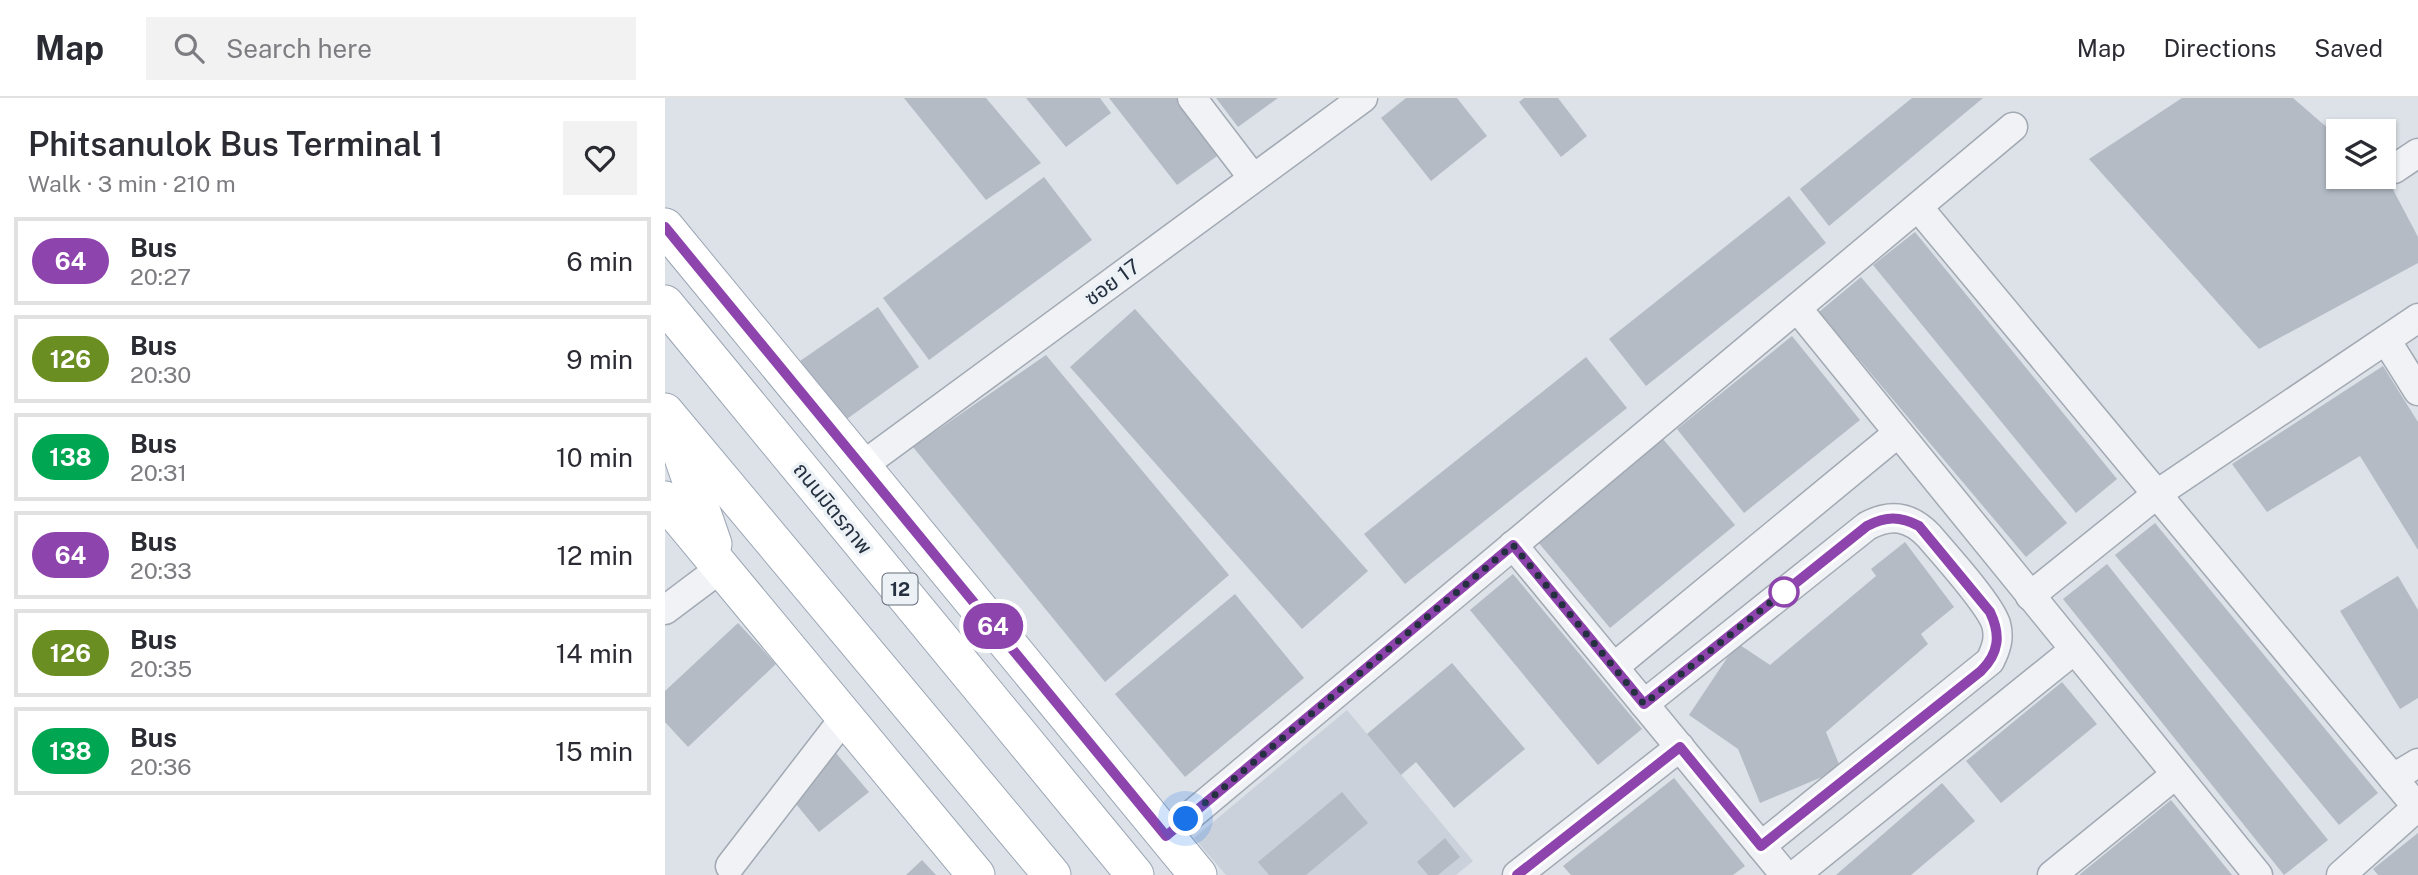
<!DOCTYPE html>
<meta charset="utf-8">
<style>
:root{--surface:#fff;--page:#f2f2f3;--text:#2b2b33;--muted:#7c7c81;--line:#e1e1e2}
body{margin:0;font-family:"Public Sans","Noto Sans Thai",sans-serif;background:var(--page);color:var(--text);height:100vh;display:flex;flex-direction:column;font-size:26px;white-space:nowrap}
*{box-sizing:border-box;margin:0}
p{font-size:23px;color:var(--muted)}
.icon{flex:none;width:38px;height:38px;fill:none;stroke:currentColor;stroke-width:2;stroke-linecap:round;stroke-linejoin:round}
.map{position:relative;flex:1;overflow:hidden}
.details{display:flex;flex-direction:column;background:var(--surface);width:665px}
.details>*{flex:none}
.badge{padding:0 14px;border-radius:23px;font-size:24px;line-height:46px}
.tools{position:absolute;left:1661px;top:21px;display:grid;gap:14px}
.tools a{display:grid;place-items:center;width:70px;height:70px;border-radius:0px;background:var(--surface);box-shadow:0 2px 5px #0004;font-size:35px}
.you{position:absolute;width:35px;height:35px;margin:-18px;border:5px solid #fff;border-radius:50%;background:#1a73e8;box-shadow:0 0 0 10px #1a73e833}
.map>.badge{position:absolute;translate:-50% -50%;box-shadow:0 0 0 4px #fff}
.round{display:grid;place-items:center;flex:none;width:74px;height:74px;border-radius:0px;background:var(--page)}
.head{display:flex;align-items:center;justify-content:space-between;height:119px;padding:0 28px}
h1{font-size:33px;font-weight:600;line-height:52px}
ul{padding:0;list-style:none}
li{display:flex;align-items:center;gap:21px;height:88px;margin:0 14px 10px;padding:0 14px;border:4px solid var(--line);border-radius:0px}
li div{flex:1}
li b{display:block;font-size:26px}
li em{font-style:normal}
li .badge{min-width:77px;font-weight:700;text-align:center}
header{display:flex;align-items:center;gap:42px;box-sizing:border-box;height:98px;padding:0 35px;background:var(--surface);border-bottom:2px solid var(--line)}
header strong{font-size:33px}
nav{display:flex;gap:38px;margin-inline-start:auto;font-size:24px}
.search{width:490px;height:63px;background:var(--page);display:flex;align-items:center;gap:18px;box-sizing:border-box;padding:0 24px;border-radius:0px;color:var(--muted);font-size:26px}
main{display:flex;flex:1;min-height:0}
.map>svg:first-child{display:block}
</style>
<header>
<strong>Map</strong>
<div class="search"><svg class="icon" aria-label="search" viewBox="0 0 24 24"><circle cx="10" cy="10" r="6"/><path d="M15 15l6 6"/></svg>Search here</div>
<nav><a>Map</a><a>Directions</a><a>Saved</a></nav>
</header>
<main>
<section class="details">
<div class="head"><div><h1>Phitsanulok Bus Terminal 1</h1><p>Walk · 3 min · 210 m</p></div><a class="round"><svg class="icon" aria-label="heart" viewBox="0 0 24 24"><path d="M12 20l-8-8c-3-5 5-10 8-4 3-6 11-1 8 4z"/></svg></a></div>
<ul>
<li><span class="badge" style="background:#8e44ad;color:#fff">64</span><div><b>Bus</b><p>20:27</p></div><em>6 min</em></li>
<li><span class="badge" style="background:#6b8e23;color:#fff">126</span><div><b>Bus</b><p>20:30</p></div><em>9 min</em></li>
<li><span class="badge" style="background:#00a651;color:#fff">138</span><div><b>Bus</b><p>20:31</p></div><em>10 min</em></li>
<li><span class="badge" style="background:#8e44ad;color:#fff">64</span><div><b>Bus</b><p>20:33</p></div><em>12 min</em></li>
<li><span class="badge" style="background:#6b8e23;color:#fff">126</span><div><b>Bus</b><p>20:35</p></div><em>14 min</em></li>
<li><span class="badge" style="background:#00a651;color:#fff">138</span><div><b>Bus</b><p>20:36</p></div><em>15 min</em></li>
</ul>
</section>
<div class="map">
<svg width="1753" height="777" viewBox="0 0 1753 777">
<rect width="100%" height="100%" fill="#dde2e8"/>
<polygon fill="#cbd1da" points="682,612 808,763 791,777 561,777 529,740"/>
<g fill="#b4bbc5">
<polygon points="239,0 321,0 376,65 321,102"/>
<polygon points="361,0 435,0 446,15 401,49"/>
<polygon points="444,0 519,0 559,53 512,87"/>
<polygon points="551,0 613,0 573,29"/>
<polygon points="741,0 792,0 822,38 766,83 716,20"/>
<polygon points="859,0 893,0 922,38 896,59 854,4"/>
<polygon points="1247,0 1318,0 1164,128 1135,91"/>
<polygon points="1517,0 1628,0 1673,39 1673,79 1720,79 1723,82 1753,139 1753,165 1594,251 1424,61"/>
<polygon points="379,79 427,142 264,262 218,200"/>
<polygon points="1124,98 1161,145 981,288 944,241"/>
<polygon points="1250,134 1452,381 1411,415 1208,167"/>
<polygon points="1196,179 1402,425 1361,459 1154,214"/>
<polygon points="213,209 254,269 179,323 135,263"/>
<polygon points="470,211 703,473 637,531 405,269"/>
<polygon points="1127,238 1195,322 1079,415 1012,331"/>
<polygon points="381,257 564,477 440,584 248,349"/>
<polygon points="921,259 962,310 740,486 699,436"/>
<polygon points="1718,268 1753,324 1753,452 1695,358 1602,414 1567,366"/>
<polygon points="998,341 1070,427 945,530 873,444"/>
<polygon points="1490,425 1713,695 1674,727 1450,457"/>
<polygon points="1240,444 1289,509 1256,536 1263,546 1161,634 1176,671 1095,705 1073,651 1024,617 1072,545 1105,567 1211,478 1206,471"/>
<polygon points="1442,466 1663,742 1619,777 1398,501"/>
<polygon points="848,476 977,631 933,667 805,512"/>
<polygon points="1733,478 1753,512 1753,600 1735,611 1675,513"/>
<polygon points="570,496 639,580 520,679 450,596"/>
<polygon points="73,525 111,566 23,649 0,624 0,593"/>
<polygon points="787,565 860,651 789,710 751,664 736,677 702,636"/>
<polygon points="1397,584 1432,626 1336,705 1301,663"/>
<polygon points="170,654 204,694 154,734 131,706"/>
<polygon points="1009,680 1080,768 1068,777 906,777 898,768"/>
<polygon points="1277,685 1310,723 1246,777 1171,777"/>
<polygon points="677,694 703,725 641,777 604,777 593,764"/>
<polygon points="1506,702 1567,777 1414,777"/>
<polygon points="1753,735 1753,777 1713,777 1708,771"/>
<polygon points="780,740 795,759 773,777 763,777 752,764"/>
<polygon points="257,762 271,777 241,777"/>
</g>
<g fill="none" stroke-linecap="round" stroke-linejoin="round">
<defs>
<g id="minor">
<polyline points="527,0 588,80"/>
<polyline points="1729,71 1753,55"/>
<polyline points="1253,109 1752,709 1676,777"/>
<polyline points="1132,210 1593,777"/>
<polyline points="1721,242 1753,293"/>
<polyline points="197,368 698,0"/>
<polyline points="848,447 1120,777"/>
<polyline points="1365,498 1492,396 1753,220"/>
<polyline points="0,512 56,470"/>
<polyline points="949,569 1233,335"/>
<path d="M 979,606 L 1202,428 C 1226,415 1245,418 1264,438 C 1280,457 1324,505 1331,526 C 1335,540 1331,551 1325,563 L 1096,748"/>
<polyline points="1728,680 1753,665"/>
<polyline points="501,738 1348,29"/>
<polyline points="65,768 180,619"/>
<polyline points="852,777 1015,649"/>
<polyline points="1130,777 1409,552"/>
<polyline points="1387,777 1510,677"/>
</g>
<g id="major">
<polyline points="0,129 533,777"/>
<polyline points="0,206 470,777"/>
<polyline points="0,314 387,777"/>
<polyline points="12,342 48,446"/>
<polyline points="0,402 311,777"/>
</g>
</defs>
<use href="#minor" stroke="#a2a9b2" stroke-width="31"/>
<use href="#major" stroke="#9ba6b5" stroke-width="39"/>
<use href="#minor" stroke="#f0f2f6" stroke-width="28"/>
<use href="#major" stroke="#fff" stroke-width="37"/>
</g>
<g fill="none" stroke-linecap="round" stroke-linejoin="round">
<defs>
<path id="line" d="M 0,129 L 501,738 L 848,447 L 979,606 L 1202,428 C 1221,418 1235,418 1254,428 L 1325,514 C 1336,537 1334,555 1316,573 L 1096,748 L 1015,649 L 852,777"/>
</defs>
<use href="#line" stroke="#fff" stroke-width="16"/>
<use href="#line" stroke="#8e44ad" stroke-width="10"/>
<polyline stroke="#253040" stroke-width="7" stroke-dasharray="0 12.6" points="521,721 848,447 979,606 1121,492 1119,494"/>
</g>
<circle fill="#fff" stroke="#8e44ad" stroke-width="3.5" cx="1119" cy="494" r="14"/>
<g text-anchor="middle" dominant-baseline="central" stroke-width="7" stroke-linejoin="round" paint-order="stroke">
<rect fill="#ecf1f6" stroke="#616a77" stroke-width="2" x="217.5" y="475.5" width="35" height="31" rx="5"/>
<g font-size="19" font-weight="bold" fill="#253040">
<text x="235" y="491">12</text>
</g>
<g font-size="21" fill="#253040" stroke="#ecf1f6">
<text transform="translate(447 184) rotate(-36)">ซอย 17</text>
<text transform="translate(168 410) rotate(51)">ถนนมิตรภาพ</text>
</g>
</g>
</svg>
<div class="tools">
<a><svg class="icon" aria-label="layers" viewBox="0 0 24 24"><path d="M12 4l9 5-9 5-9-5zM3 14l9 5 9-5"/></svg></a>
</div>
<div class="you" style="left:521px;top:721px"></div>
<b class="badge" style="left:328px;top:528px;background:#8e44ad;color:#fff">64</b>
</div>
</main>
